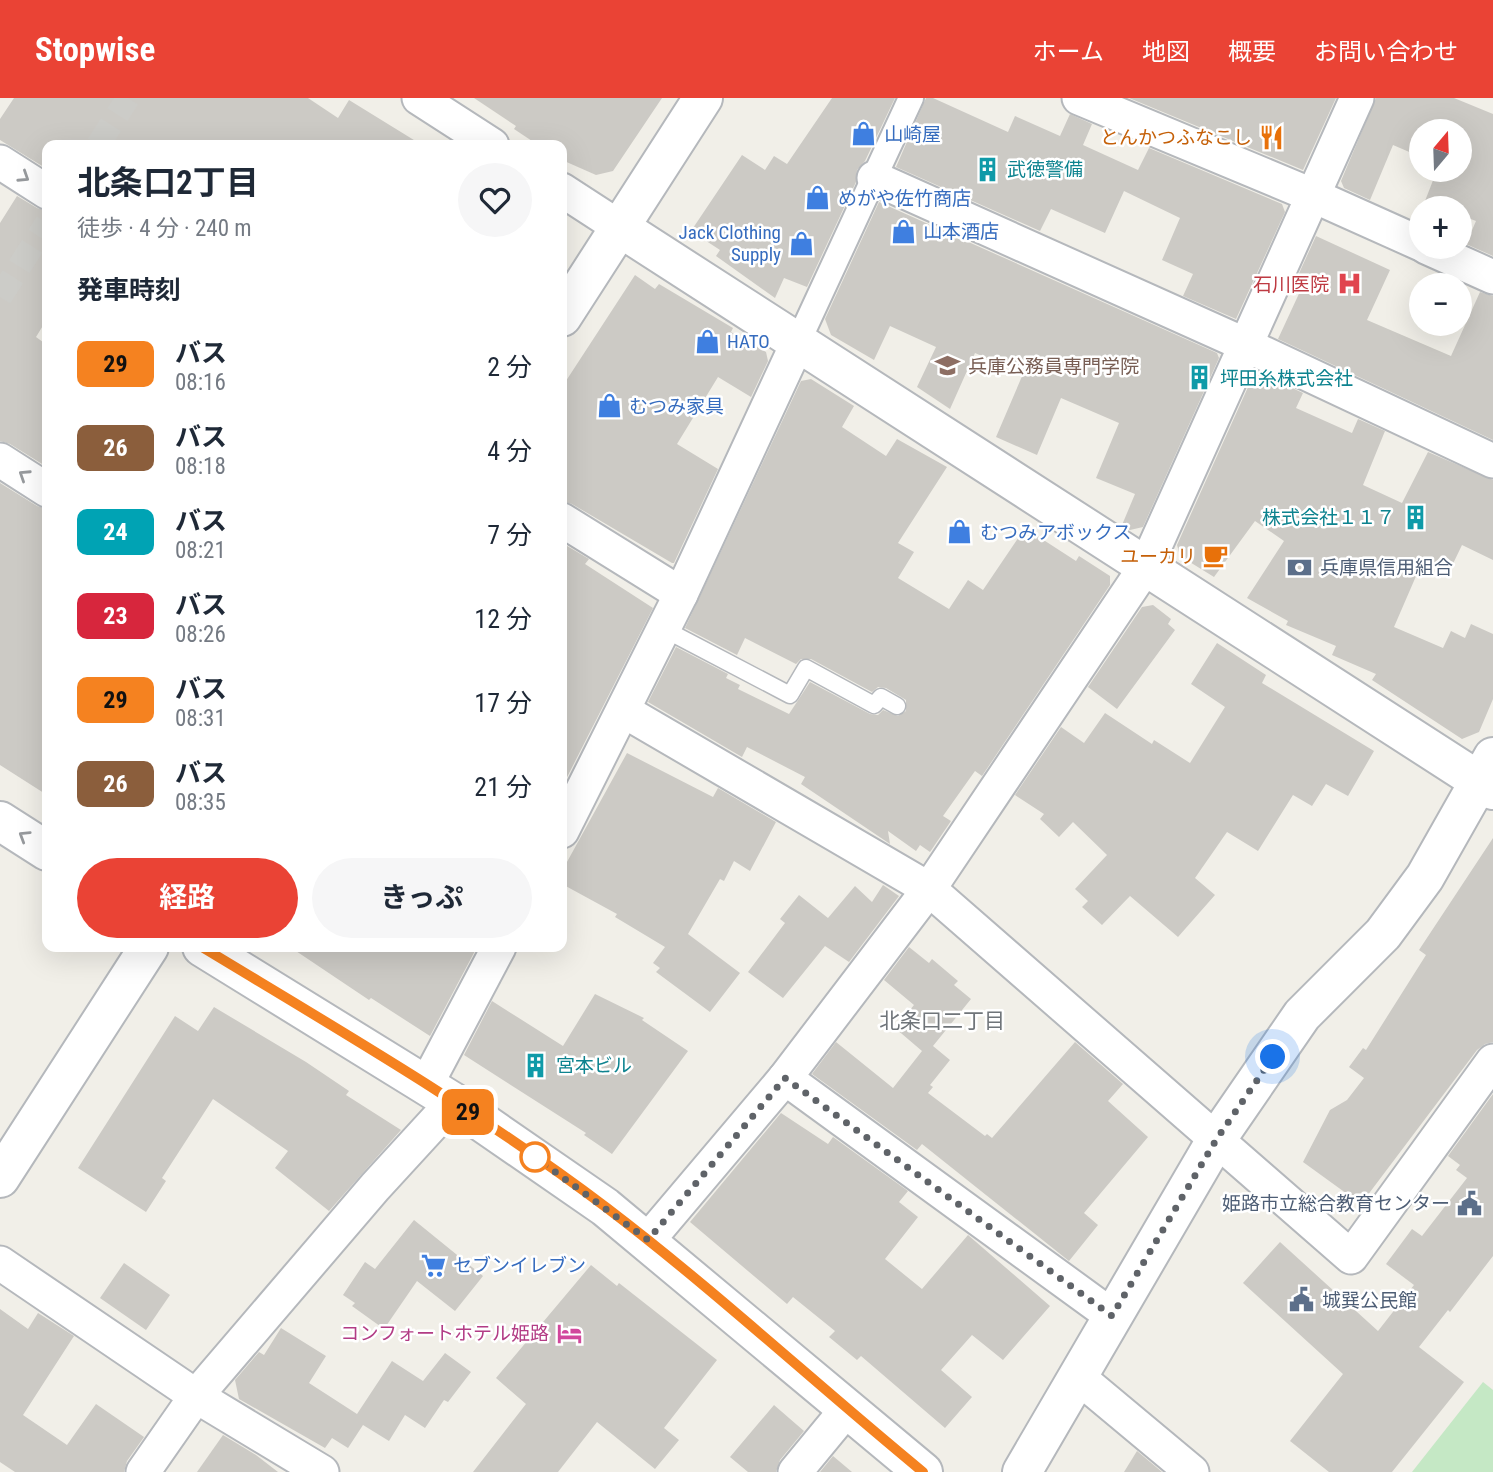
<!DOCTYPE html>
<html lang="ja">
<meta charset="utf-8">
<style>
:root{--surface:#fff;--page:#f6f6f7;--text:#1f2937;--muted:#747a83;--accent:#ea4335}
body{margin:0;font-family:"Roboto Condensed","Noto Sans JP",sans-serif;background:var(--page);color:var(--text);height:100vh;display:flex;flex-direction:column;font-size:26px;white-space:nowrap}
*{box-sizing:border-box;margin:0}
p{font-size:23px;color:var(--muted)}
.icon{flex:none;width:38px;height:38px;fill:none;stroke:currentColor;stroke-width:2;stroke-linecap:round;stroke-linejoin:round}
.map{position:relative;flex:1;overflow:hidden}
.details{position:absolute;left:42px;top:42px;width:525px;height:812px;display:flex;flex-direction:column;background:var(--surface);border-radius:14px;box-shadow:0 7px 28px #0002}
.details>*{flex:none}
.badge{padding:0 14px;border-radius:10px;font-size:24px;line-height:46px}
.needle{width:46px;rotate:19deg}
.fabs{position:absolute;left:1409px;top:21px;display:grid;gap:14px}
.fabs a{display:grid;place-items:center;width:63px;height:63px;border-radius:50%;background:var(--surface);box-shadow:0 7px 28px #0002;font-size:35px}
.you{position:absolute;width:35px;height:35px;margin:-18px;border:5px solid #fff;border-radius:50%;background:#1a73e8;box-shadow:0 0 0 10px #1a73e833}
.map>.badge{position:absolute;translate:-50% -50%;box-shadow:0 0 0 4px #fff}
h2{padding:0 35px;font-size:26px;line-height:63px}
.round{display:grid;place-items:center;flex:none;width:74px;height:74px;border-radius:37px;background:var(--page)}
.headline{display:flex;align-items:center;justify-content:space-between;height:119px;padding:0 35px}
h1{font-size:33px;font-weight:700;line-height:52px}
.button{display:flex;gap:14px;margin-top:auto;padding:14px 35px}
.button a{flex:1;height:80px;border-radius:42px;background:var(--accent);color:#fff;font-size:28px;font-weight:700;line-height:80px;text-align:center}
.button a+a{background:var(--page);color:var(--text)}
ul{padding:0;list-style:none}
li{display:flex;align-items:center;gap:21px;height:84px;padding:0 35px}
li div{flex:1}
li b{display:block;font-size:26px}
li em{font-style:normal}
li .badge{min-width:77px;font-weight:700;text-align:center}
header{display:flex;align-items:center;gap:42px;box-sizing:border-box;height:98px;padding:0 35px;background:var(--accent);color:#fff}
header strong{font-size:33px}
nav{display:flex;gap:38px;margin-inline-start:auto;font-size:24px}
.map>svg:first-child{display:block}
</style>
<header>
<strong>Stopwise</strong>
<nav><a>ホーム</a><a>地図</a><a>概要</a><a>お問い合わせ</a></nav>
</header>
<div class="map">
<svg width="1493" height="1374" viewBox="0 0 1493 1374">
<rect width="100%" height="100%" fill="#f1efe8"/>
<polygon fill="#c5e8c5" points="1483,1284 1493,1292 1493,1374 1412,1374"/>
<g fill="#cccac5">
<polygon points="14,0 308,0 338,20 349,2 422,47 47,47 47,71 0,42 0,21"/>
<polygon points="474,0 662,0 613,73 596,77 562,62 562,47 538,47 514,31 516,28"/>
<polygon points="832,0 895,0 865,63 857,72 856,84 807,189 784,180 775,200 716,158 720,152 691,133 742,57 765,72 774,58 787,66"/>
<polygon points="926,0 933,0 1008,34 1015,18 1060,38 1070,16 1092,26 1083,47 1138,72 1149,50 1282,106 1285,114 1236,221 1183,198 1193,176 1162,162 1180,120 1124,93 1105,135 1051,111 1040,133 896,69"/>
<polygon points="1129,0 1336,0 1303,72"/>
<polygon points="1376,0 1454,0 1493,16 1493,158 1466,146 1476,123 1460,117 1460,110 1444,110 1425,103 1437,72 1460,72 1460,33 1421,33 1421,59 1393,47 1370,102 1344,90 1341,83"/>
<polygon points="17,98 37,110 47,113 47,221 36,239 47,247 47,369 10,346 0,343 0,125"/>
<polygon points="879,104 1217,255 1219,260 1143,429 1130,432 1122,427 1135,396 1096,380 1119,325 1061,300 1037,357 996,339 1023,276 975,255 950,311 917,289 936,249 890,228 874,262 831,237 825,221"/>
<polygon points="1316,138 1390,172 1367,222 1451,258 1480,194 1493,198 1493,342 1278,241 1303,187 1291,193"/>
<polygon points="635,177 655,191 659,186 733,230 731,234 766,254 768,263 751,299 718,279 677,346 718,371 674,465 672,465 572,406 562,403 562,289"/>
<polygon points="1260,275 1303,295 1296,310 1352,335 1358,321 1385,333 1363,387 1402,405 1428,354 1493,382 1493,462 1462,447 1449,474 1423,462 1394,529 1443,550 1451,533 1465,540 1471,526 1493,536 1493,601 1479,634 1462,641 1372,582 1376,576 1332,557 1336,548 1286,527 1288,523 1247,500 1284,443 1255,423 1214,479 1180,458 1177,447 1253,278"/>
<polygon points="811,281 854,308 842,329 886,358 897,341 947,369 898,445 914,454 898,480 949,511 968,482 983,492 1025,430 1076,463 1079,458 1110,478 1110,487 982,678 975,673 943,718 951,723 930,754 920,747 916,753 888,733 890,746 801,686 805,679 747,649 742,659 648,604 676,549 728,576 726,580 740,587 738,591 789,616 810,584 870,616 878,617 883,612 898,618 906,613 906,602 886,590 878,589 872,594 811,561 801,561 796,566 745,540 737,557 685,530 801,283"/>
<polygon points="0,385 37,408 47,411 47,697 0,667"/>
<polygon points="562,445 589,461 585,466 653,510 562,689"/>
<polygon points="1153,507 1171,521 1168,526 1175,532 1117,611 1088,589 1142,509"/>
<polygon points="1217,545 1266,577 1262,585 1374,653 1348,698 1326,686 1312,708 1293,697 1258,753 1227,734 1195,780 1215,797 1178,839 1130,798 1102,827 1082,809 1088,803 1075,791 1107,757 1073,724 1059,739 1040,721 1044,716 1015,697 1061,629 1084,645 1105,615 1152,646 1154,642 1190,665 1225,609 1191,586"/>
<polygon points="627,655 713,699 718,690 776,724 750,773 734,763 724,783 720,781 688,836 740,875 710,914 656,874 660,870 653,865 665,849 615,819 617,816 562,786 562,773"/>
<polygon points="1493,740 1493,944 1485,946 1477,952 1361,1106 1303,1064 1330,1012 1347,1002 1364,980 1349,969 1363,950 1366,952 1426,857 1419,852"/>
<polygon points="883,787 899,798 849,864 825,848 783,900 748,874 785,825 780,821 799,797 828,820 855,788 872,804"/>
<polygon points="290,849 477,849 430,938 371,900 369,902"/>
<polygon points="909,849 929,865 932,861 958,883 954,887 971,901 933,948 950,962 930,987 933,989 928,995 985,1038 987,1036 992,1040 1075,944 1123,986 1108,1003 1148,1039 1084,1115 1098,1127 1069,1163 922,1046 917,1052 812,976 836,944 893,990 922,953 895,930 914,907 884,882"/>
<polygon points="595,896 644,920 642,922 688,953 612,1056 584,1037 586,1035 464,957 492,903 563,948"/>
<polygon points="214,909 306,964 349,993 346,997 401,1032 329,1113 275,1070 288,1053 213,1001 162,1080 166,1083 146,1114 78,1070 175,918 198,933"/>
<polygon points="1493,996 1493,1158 1450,1214 1448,1212 1419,1249 1464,1284 1392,1374 1329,1374 1290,1343 1343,1276 1243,1185 1280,1144 1378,1233 1414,1187 1386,1166 1412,1131 1422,1138 1467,1080 1456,1072 1460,1067 1448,1058"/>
<polygon points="781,1015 828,1046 833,1039 908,1093 899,1104 918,1119 885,1161 922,1191 968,1137 1050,1208 1003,1262 972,1237 941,1272 972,1299 945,1330 861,1258 857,1262 829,1239 835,1233 793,1199 787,1206 690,1124"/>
<polygon points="414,1122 483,1178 455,1213 417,1183 384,1231 352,1208 355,1205 343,1197 365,1164 375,1171"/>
<polygon points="124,1165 170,1197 146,1232 100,1200"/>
<polygon points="591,1167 617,1188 619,1185 717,1262 664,1330 679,1342 655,1371 597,1324 558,1374 473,1374 526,1306 496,1280"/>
<polygon points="0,1211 28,1231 38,1215 74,1238 23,1317 67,1347 96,1306 144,1339 127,1363 124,1374 15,1374 0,1364"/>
<polygon points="281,1230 326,1258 309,1285 357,1316 392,1263 423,1283 445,1255 471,1274 448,1304 444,1302 425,1330 405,1317 389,1343 363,1327 348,1350 332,1340 325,1350 239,1301 235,1282 259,1254 264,1257"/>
<polygon points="774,1307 804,1333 780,1362 776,1374 748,1374 730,1359"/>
<polygon points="223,1337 256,1357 278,1374 197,1374"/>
<polygon points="1137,1353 1162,1374 1124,1374"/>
<polygon points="833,1358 852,1374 820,1374"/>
</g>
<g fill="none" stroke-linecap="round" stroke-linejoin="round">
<g stroke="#ccccc8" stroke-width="24" stroke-dasharray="24 12" stroke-linecap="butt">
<polyline points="98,47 128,0"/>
<polyline points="0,199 47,125"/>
</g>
<defs>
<polyline id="service" points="664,531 790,597 806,570 874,607 881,599 897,608"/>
<polyline id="pedestrian" points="798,244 911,0"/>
<g id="minor">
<polyline points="419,0 492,47"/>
<polyline points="1079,0 1314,98 1421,146"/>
<polyline points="0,64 47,94"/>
<polyline points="874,80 1246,247 1493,363"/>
<polyline points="562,92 619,129"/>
<polyline points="1426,149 1493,179"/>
<polyline points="0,362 47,392"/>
<polyline points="562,422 681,496"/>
<polyline points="624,613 929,791 1351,1159 1493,963"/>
<polyline points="562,733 681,496 798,244"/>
<polyline points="785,980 1112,1218"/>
<polyline points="426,987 499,849"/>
<polyline points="648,1142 785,980 929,791 1146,468 1357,0"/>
<polyline points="0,1165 196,1298 322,1374"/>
<polyline points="1077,1278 1192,1374"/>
<polyline points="143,1374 196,1298 375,1089 453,1004"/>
<polyline points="795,1374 847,1311"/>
</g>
<g id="tertiary">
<polyline points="619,129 1493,692"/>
<polyline points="562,219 703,0"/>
<polyline points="0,723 47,753"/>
<polyline points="202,849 453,1004 605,1109 923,1374"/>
<polyline points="0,1080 149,849"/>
<polyline points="1022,1374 1216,1042 1302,917 1383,836 1425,779 1493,659"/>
</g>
</defs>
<use href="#service" stroke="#b5b8bc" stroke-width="19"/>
<use href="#pedestrian" stroke="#b5b8bc" stroke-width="28"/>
<use href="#minor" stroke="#b5b8bc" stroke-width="37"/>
<use href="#tertiary" stroke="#b5b8bc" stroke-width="42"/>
<use href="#service" stroke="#fff" stroke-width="16"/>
<use href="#pedestrian" stroke="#fff" stroke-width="24"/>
<use href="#minor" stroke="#fff" stroke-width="33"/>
<use href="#tertiary" stroke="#fff" stroke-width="38"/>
</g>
<defs><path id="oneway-chevron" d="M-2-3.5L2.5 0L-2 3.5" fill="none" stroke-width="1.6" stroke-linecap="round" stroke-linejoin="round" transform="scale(1.75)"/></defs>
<g stroke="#979a9d">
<use href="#oneway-chevron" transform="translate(24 79) rotate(33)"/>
<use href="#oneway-chevron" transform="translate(24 377) rotate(-147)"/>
<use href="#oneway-chevron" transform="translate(24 738) rotate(-148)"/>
</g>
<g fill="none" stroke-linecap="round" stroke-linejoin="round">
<defs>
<path id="line" d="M 202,849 C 339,932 479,1013 607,1110 C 716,1193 817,1287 923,1374"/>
</defs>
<use href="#line" stroke="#fff" stroke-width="16"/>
<use href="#line" stroke="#f58220" stroke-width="10"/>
<polyline stroke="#5f6368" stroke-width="7" stroke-dasharray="0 12.6" points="535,1059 648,1142 785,980 1112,1218 1216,1042 1273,959"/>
</g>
<defs>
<symbol id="shop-bare" viewBox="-9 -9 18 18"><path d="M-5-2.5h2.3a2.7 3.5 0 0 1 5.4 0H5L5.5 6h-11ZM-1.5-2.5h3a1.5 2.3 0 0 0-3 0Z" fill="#3f7fe0" stroke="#fff" stroke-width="2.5" paint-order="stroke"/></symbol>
<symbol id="restaurant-bare" viewBox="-9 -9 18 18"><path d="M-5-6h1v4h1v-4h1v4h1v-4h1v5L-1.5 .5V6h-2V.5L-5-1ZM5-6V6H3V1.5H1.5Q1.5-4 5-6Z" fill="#e8710a" stroke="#fff" stroke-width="2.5" paint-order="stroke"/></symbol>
<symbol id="building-bare" viewBox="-9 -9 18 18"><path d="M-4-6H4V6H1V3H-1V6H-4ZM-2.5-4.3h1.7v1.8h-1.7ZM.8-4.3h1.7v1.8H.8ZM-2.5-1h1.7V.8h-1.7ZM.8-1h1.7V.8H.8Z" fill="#0f9aa8" stroke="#fff" stroke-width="2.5" paint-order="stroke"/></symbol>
<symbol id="hospital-bare" viewBox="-9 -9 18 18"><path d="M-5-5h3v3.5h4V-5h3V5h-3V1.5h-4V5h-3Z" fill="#e0444e" stroke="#fff" stroke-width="2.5" paint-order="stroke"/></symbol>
<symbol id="university-bare" viewBox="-9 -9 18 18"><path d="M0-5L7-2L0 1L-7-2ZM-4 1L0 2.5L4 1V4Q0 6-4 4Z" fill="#8d6e63" stroke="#fff" stroke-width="2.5" paint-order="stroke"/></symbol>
<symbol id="cafe-bare" viewBox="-9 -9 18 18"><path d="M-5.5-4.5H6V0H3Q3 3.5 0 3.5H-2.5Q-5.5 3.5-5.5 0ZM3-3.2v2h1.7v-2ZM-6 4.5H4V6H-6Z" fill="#e8710a" stroke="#fff" stroke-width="2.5" paint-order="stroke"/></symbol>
<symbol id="bank-bare" viewBox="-9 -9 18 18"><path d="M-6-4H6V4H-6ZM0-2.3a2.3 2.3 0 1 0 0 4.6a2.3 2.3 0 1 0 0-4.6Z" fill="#5c6f8a" stroke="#fff" stroke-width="2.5" paint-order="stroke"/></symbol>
<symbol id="civic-bare" viewBox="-9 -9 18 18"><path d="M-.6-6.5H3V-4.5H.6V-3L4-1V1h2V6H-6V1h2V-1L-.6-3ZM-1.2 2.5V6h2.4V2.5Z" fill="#5c6f8a" stroke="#fff" stroke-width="2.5" paint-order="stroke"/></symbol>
<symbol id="supermarket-bare" viewBox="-9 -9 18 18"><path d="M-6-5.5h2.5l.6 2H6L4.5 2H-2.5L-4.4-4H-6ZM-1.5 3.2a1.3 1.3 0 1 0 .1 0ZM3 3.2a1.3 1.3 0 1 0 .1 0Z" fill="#3f7fe0" stroke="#fff" stroke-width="2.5" paint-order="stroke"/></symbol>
<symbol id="hotel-bare" viewBox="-9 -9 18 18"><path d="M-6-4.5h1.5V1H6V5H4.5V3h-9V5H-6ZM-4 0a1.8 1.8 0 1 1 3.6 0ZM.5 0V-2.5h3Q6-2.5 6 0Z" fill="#d1479c" stroke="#fff" stroke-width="2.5" paint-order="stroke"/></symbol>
</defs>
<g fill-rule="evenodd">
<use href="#shop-bare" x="846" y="18" width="35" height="35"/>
<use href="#restaurant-bare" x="1254" y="22" width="35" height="35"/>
<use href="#building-bare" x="970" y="54" width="35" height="35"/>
<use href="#shop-bare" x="800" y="82" width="35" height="35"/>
<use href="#shop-bare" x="886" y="116" width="35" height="35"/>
<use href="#shop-bare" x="784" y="128" width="35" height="35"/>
<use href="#hospital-bare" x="1332" y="168" width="35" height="35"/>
<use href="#shop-bare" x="690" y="226" width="35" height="35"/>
<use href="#university-bare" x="930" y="250" width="35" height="35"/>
<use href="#building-bare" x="1182" y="262" width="35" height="35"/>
<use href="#shop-bare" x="592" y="290" width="35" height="35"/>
<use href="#building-bare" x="1398" y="402" width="35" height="35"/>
<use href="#shop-bare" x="942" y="416" width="35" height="35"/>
<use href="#cafe-bare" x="1198" y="440" width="35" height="35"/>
<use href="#bank-bare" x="1282" y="452" width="35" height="35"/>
<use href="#building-bare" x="518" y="950" width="35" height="35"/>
<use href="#civic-bare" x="1452" y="1088" width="35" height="35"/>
<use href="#supermarket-bare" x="416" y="1150" width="35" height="35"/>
<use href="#civic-bare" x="1284" y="1184" width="35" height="35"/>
<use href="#hotel-bare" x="552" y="1218" width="35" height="35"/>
</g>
<circle fill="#fff" stroke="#f58220" stroke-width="3.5" cx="535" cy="1059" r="14"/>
<g text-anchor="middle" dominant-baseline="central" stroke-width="5" stroke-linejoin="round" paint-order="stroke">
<g font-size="19" fill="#366cbe" stroke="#fff" text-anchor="start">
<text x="884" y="36">山崎屋</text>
<text x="838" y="100">めがや佐竹商店</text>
<text x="923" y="133">山本酒店</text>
<text x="781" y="134" text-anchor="end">Jack Clothing<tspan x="781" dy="22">Supply</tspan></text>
<text x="727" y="243">HATO</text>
<text x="629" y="308">むつみ家具</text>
<text x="980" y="434">むつみアボックス</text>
<text x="453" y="1167">セブンイレブン</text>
</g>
<g font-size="19" fill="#c56008" stroke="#fff" text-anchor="end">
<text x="1252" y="39">とんかつふなこし</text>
<text x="1196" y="458">ユーカリ</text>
</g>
<g font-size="19" fill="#0d838f" stroke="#fff" text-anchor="start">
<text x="1007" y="71">武徳警備</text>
<text x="1220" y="280">坪田糸株式会社</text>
<text x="1395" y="419" text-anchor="end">株式会社１１７</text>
<text x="556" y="967">宮本ビル</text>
</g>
<g font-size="19" fill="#be3a42" stroke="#fff" text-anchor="end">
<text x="1329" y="186">石川医院</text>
</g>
<g font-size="19" fill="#785e54" stroke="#fff" text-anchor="start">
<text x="968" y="268">兵庫公務員専門学院</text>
</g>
<g font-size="19" fill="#4e5e75" stroke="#fff" text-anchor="start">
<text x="1320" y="469">兵庫県信用組合</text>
<text x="1450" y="1105" text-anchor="end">姫路市立総合教育センター</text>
<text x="1322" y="1202">城巽公民館</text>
</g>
<g font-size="19" fill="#b23c85" stroke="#fff" text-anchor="end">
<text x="549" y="1235">コンフォートホテル姫路</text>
</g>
<g font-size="21" fill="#70757a" stroke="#fff">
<text x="942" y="923">北条口二丁目</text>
</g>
</g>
</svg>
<div class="fabs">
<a><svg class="needle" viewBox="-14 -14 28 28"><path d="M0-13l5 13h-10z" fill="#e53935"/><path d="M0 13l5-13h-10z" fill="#747a83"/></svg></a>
<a>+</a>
<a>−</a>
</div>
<div class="you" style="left:1273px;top:959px"></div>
<b class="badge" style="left:468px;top:1014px;background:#f58220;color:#111">29</b>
<section class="details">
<div class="headline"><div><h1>北条口2丁目</h1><p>徒歩 · 4 分 · 240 m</p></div><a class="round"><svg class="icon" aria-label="heart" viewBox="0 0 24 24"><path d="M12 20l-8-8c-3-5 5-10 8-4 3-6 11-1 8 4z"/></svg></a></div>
<h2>発車時刻</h2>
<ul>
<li><span class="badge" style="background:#f58220;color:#111">29</span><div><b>バス</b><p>08:16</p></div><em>2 分</em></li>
<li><span class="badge" style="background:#8b5e3c;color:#fff">26</span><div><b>バス</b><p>08:18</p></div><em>4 分</em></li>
<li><span class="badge" style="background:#00a3b4;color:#fff">24</span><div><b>バス</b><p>08:21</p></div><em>7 分</em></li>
<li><span class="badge" style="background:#d7263d;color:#fff">23</span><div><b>バス</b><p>08:26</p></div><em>12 分</em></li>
<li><span class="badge" style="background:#f58220;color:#111">29</span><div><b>バス</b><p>08:31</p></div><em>17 分</em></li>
<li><span class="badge" style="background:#8b5e3c;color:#fff">26</span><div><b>バス</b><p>08:35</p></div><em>21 分</em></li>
</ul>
<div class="button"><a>経路</a><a>きっぷ</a></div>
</section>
</div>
